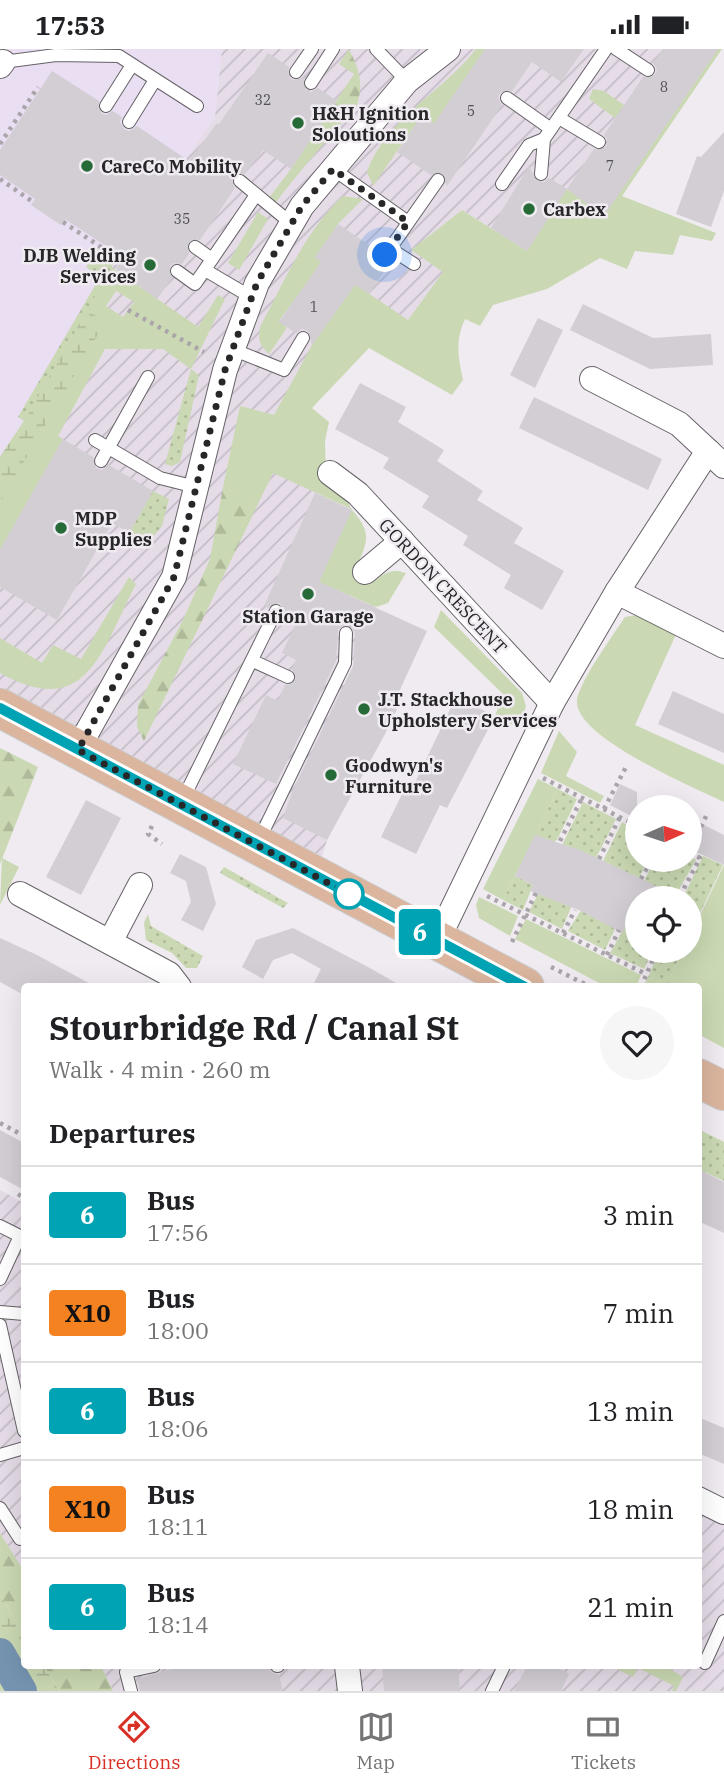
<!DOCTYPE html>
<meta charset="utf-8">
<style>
:root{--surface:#fff;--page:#f6f6f6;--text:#202124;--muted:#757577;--line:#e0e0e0;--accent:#d93025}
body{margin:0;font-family:"IBM Plex Serif",serif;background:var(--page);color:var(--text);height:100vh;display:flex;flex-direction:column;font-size:26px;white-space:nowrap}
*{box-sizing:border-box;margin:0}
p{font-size:23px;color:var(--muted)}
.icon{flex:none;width:38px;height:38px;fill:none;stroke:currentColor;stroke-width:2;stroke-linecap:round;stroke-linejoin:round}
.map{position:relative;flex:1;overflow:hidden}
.panel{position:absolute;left:21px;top:934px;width:681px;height:686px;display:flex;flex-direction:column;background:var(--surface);border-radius:7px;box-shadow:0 7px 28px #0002}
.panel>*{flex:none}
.badge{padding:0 14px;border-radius:5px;font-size:24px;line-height:46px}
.needle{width:46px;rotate:87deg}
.controls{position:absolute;left:625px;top:746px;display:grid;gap:14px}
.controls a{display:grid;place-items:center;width:77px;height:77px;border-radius:50%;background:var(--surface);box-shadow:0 7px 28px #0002;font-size:35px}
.you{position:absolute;width:35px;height:35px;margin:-18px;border:5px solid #fff;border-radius:50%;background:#1a73e8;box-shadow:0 0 0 10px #1a73e833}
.map>.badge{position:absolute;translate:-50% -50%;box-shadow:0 0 0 4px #fff}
h2{padding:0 28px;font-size:26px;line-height:63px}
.round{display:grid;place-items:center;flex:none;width:74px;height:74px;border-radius:37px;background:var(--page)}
.summary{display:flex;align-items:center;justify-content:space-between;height:119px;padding:0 28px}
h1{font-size:33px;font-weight:700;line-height:52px}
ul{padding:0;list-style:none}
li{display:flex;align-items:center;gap:21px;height:98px;padding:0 28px;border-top:2px solid var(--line)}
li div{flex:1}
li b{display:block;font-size:26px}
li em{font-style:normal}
li .badge{min-width:77px;font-weight:700;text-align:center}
.status{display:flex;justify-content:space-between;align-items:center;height:49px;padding:0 35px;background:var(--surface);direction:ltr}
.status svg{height:19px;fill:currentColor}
.tab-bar{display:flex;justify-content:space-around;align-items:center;height:98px;border-top:2px solid var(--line);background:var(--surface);font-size:19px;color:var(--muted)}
.tab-bar a{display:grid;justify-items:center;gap:4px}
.tab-bar .on{color:var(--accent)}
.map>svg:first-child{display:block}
</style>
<div class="status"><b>17:53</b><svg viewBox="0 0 49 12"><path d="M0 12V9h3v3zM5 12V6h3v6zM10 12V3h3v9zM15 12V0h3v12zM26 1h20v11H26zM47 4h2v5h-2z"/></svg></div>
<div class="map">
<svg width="724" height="1642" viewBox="0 0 724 1642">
<defs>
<pattern id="industrial-furrows" width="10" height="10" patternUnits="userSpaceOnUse" patternTransform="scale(1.75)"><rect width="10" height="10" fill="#e5dce8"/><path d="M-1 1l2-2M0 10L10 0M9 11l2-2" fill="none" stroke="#c4bdc7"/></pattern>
<pattern id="forest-firs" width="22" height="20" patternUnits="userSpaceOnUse" patternTransform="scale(1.75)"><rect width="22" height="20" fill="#cad9b3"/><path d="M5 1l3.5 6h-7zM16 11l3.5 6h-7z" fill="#aeba9a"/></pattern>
<pattern id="wetland-marsh" width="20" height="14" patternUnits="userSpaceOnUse" patternTransform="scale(1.75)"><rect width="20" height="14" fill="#cad9b3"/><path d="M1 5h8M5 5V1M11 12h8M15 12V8" fill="none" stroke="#aeba9a"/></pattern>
<pattern id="garden-dots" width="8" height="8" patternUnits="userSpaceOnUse" patternTransform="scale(1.75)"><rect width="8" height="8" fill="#cad9b3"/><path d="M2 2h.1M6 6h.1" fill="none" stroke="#aeba9a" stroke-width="1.8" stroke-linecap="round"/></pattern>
</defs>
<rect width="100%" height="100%" fill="#f0ebf1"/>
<polygon fill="#eadef2" points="14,0 222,0 215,68 111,218 24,372 0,408 0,1"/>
<g fill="url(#industrial-furrows)">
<polygon points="222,0 721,0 622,147 527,202 462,161 412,201 444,223 408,272 369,245 273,423 352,461 319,532 376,558 342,635 397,660 327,791 316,827 0,658 0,408 24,372 111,218 215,68"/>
<polygon points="0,1141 24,1154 24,1522 0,1484"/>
<polygon points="698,1450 724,1463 724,1642 113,1642 101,1617 698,1617"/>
</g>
<g fill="#cad9b3" fill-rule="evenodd">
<path d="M 476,0 L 513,0 L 531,13 L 512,42 L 474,16 L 434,75 L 422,66 L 373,137 L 367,123 C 385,70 444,42 476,0 Z"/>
<path d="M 718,0 L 722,0 L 622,147 L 716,184 L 712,192 L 680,186 L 673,206 L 635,202 L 627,220 L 600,209 L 547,240 L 493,256 L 480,277 L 465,270 C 455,292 458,308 463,331 L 452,346 L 369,299 L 312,359 L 329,373 L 325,392 L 326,428 C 332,434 341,440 345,447 C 348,452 349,457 353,462 C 373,485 367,495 355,521 L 369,536 C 382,526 390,518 406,524 L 388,554 L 376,558 L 319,533 L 351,460 L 273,424 L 259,453 L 223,438 L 240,357 L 274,366 L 312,296 L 349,244 L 316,221 L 279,272 L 287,279 L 269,305 C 259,296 258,291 260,278 C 284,233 305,182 343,147 L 363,150 L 338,175 L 316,209 L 408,271 L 443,223 L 411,201 L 462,161 L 527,202 L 567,140 L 604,166 Z"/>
<polygon points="593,40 604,42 624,56 615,69 589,50"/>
<polygon points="291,120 298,125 276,153 269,149"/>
<polygon points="258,163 268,170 239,221 228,214"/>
<path d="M 111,218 L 198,278 L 218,246 L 225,250 L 191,320 L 163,300 L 105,300 L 58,387 L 63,390 L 0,501 L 0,408 L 24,372 ZM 116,242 L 134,253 L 123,268 L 106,257 Z"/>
<path d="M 129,528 L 136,535 C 102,600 88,673 0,624 L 0,589 L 42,614 L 53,596 L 81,610 Z"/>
<polygon points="441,561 522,644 526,657 519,679 495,667 503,645 434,578"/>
<path d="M 637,566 L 678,581 L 635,676 L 724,716 L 724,753 C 695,739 574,688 577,652 C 578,634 614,585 625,568 Z"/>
<polygon points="559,682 577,703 566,727 604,747 600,754 541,724"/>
<polygon points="538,730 558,740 503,851 483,840"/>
<polygon points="2,809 19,818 0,856"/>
<polygon points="724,816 724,999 698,985 698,938 643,938 648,928 667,936 683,901 690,901 690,887"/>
<polygon points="479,848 518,867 510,887 479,869 476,856"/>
<polygon points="526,870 641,926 636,938 607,938 515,890"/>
<polygon points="610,1617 665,1617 683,1628 676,1642 672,1642 674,1637 638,1619 633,1628"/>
</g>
<g fill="url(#forest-firs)">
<path d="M 349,0 C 359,20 364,35 357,56 L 298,125 L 291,120 L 354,25 L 339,15 Z"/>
<polygon points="223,438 259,453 144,692 137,678 138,656 183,571 210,510"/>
<polygon points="0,699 38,718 0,815"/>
<polygon points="0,1484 24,1522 24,1586 0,1546"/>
<polygon points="44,1617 101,1617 113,1642 59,1642"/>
</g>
<g fill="url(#wetland-marsh)">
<polygon points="87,261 105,273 0,454 0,408 24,372"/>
<polygon points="0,1546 24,1586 24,1617 44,1617 59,1642 0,1642"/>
</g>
<g fill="url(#garden-dots)">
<polygon points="97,199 115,212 24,372 18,368 100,228 86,218"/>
<polygon points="191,320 199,326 180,413 172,417 165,415"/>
<polygon points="153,442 169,450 162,477 150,492 129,484"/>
<polygon points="558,740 577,750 557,791 552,794 535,786"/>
<polygon points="583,753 616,770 596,809 563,799 563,794"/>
<polygon points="622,773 637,781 637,810 648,810 639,829 603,812"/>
<polygon points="690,807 696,811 674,849 644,832 655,810 690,810"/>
<polygon points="703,807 723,816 700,864 690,859 690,849 683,849"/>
<polygon points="224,818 288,854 283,859 220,824"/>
<polygon points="515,827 533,836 523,861 503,851"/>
<polygon points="538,845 573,854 562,880 529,863"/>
<polygon points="583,858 615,880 605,901 568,882"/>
<polygon points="148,865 151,877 203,907 197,919 186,919 172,904 146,891 144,874"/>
<polygon points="625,878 637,884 637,901 653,901 644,920 610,904"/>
<polygon points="660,901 681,904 667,937 648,928"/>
<polygon points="702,1082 724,1093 724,1132 698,1120 698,1090"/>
</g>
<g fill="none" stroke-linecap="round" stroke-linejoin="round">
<polyline stroke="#7694b1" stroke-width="30" points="0,1604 22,1642"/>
</g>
<g fill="#d2ced4">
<polygon points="485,0 584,0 561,33 532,13 512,42 500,43 498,49 502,56 447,137 442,124 431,126 397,103 422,66 434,75"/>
<polygon points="663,0 718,0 604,167 567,140 594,100 606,98 608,92 604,86 643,28 655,26 657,21 653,14"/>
<polygon points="268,4 289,18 288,26 292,31 304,29 306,41 311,43 318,39 337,52 291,120 263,101 245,125 234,126 232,134 235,139 200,191 192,190 188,194 189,205 182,215 174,214 170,217 172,229 157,250 116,220 124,209 65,170 61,176 31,156 35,150 0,126 0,101 52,22 99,52 101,64 106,66 113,62 122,68 120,73 124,80 129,82 137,77 189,112 217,74 219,75"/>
<polygon points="724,83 724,142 711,178 676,165 697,107 701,108"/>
<polygon points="529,117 537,132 544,133 549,129 567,140 527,202 491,179"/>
<polygon points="338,175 378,202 379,214 390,214 369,245 355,236 312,296 308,282 302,280 296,284 279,273 321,213 315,208"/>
<polygon points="583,255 653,289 711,285 713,316 650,320 570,281"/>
<polygon points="538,269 563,281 535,339 510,326"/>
<polygon points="360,334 406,358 398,373 444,401 437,412 483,442 477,451 523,479 514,494 564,522 542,561 504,539 511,526 463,496 468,487 422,458 429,447 383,419 389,409 335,380"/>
<polygon points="534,348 662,410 648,441 519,379"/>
<polygon points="63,390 93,408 96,419 102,421 109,416 153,442 129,484 112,474 57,571 0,538 0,501"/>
<polygon points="315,444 352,461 319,533 427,582 392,658 397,660 384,687 327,791 283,769 292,743 353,617 355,584 351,577 346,575 338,580 336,612 276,735 233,715 266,646 278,652 285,636 292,635 296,631 292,620 296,611 282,604 297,572 284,566 284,558 279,554 268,559 264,557"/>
<polygon points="673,642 724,665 724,704 658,675"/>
<polygon points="456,648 495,667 447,759 440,756 416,805 381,788 403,743 409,746"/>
<polygon points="620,735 637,743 637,770 610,756"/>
<polygon points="86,751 121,769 81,846 46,828"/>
<polygon points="690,769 724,786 724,816 690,800"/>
<polygon points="535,786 580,801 682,849 637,849 637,884 625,878 622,884 581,862 530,842 533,836 515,827"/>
<polygon points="180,805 206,818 216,855 203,882 181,871 191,853 186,832 170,824"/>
<polygon points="293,879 368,918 403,938 312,938 321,920 292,904 273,911 263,930 242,918 256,891"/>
<polygon points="0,889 37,906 96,938 24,938 24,946 0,933"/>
<polygon points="0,1081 24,1094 24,1141 0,1128"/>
<polygon points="698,1120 724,1133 724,1184 698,1172"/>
<polygon points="698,1368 724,1379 724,1415 698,1404"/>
<polygon points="182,1617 268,1617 272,1624 279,1626 283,1642 140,1642 137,1630"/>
<polygon points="382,1617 458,1617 460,1642 384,1642"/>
<polygon points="527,1617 554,1617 569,1625 561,1642 514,1642"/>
</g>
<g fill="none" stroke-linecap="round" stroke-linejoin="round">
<defs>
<g id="lane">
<polyline points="376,0 407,32"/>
<polyline points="616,0 648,21"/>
<polyline points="3,13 56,6 119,7 197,57"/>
<polyline points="296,23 312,0"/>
<polyline points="311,34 333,0"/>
<polyline points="507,49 551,80"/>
<polyline points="106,57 132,16"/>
<polyline points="559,69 599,93"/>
<polyline points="129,73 155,31"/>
<polyline points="333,120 408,173"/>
<polyline points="541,125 544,90 606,0"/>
<polyline points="240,132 292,175"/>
<polyline points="502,135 529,96 544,90"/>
<polyline points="195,198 212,210"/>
<polyline points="389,199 414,215"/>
<polyline points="385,207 438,131"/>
<polyline points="205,221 251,248"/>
<polyline points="177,222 195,235 256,146"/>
<polyline points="232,300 284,321 303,289"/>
<polyline points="95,391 160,429 196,438"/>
<polyline points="101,412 148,328"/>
<polyline points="253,612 288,628"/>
<polyline points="183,750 276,562"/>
<polyline points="259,791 345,614 346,584"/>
<polyline points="0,1177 24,1189"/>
<polyline points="0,1230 20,1187 24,1187"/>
<polyline points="0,1263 24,1265"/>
<polyline points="0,1276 24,1382"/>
<polyline points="0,1406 24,1399"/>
<polyline points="0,1459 20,1490"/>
<polyline points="705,1614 724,1572"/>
<polyline points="277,1617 278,1617"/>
<polyline points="131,1642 126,1623 154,1617"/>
<polyline points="492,1642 504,1617"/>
</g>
<g id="street">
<polyline points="0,17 3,13"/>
<polyline points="592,330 679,375 708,402"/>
<polyline points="330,424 358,445 552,654"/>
<polyline points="365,523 402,492"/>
<polyline points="617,543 724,597"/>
<polyline points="77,701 174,528 225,321 257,234 302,157 407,32 448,0"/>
<polyline points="20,845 169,925 179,938"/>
<polyline points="437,892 552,654 617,543 708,402 724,417"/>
<polyline points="110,893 140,836"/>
<polyline points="698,1450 724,1463"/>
<polyline points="347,1617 350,1642"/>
</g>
<g id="primary">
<polyline points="0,659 525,938"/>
<polyline points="698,1029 724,1042"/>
</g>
</defs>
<use href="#lane" stroke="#666267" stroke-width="14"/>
<use href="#street" stroke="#666267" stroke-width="26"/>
<use href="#primary" stroke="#cbcbcb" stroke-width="40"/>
<g stroke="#a9a5aa" stroke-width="4.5" stroke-dasharray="3.5 5" stroke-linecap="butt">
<polyline points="0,95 38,38"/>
<polyline points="0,130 33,153"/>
<polyline points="63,173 116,208"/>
<polyline points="128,261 204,303"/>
<polyline points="543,729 637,777"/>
<polyline points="604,760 627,716"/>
<polyline points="152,777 148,785 162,795"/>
<polyline points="560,792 582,749"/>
<polyline points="690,801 708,763"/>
<polyline points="599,810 620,768"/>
<polyline points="641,830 652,810"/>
<polyline points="487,847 646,925"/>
<polyline points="680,847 700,809 690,804"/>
<polyline points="563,884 575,861"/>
<polyline points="512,893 536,844"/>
<polyline points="607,906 619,881"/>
<polyline points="551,918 591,938"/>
<polyline points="641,938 657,901"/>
<polyline points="0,1074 24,1087"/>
<polyline points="18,1145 24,1149"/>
</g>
<use href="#lane" stroke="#fff" stroke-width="12"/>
<use href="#street" stroke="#fff" stroke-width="24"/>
<use href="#primary" stroke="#dbb59e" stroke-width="38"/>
</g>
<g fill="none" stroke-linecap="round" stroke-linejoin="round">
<defs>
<polyline id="line" points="0,659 525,938"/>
</defs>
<use href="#line" stroke="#fff" stroke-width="16"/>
<use href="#line" stroke="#00a3b4" stroke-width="10"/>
<polyline stroke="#272628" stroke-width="7" stroke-dasharray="0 12.6" points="349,845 78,701 174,528 225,321 257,234 302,157 333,120 408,173 385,206"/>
</g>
<g fill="#266b37" stroke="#f0ebf1" stroke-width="2.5">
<circle cx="298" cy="74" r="7"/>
<circle cx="87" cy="117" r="7"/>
<circle cx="529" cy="160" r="7"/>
<circle cx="150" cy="216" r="7"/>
<circle cx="61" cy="479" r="7"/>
<circle cx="308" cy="545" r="7"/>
<circle cx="364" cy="660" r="7"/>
<circle cx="331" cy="726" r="7"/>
</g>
<circle fill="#fff" stroke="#00a3b4" stroke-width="3.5" cx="349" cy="845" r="14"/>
<g text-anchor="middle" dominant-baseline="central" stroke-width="5" stroke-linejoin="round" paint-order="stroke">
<g font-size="14" fill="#525053">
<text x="664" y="38">8</text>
<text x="263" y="51">32</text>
<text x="471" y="62">5</text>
<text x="610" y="117">7</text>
<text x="182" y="170">35</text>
<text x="314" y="258">1</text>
</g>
<g font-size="18" font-weight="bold" fill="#272628" stroke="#f0ebf1" text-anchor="start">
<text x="312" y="64">H&amp;H Ignition<tspan x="312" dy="21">Soloutions</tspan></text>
<text x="101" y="117">CareCo Mobility</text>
<text x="543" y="160">Carbex</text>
<text x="136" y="206" text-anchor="end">DJB Welding<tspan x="136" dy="21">Services</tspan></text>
<text x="75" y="469">MDP<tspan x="75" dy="21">Supplies</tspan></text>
<text x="308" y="567" text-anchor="middle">Station Garage</text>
<text x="378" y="650">J.T. Stackhouse<tspan x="378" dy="21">Upholstery Services</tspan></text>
<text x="345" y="716">Goodwyn's<tspan x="345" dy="21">Furniture</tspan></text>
</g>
<g font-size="18" fill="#272628" stroke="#f0ebf1">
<text transform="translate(443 537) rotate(47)">GORDON CRESCENT</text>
</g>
</g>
</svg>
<div class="controls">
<a><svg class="needle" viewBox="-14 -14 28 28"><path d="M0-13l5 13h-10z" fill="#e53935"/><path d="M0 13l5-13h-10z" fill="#757577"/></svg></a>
<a><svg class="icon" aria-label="locate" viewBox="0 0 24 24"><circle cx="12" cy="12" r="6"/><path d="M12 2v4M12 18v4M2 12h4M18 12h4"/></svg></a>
</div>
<div class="you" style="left:385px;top:206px"></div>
<b class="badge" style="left:420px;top:883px;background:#00a3b4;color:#fff">6</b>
<section class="panel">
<div class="summary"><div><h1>Stourbridge Rd / Canal St</h1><p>Walk · 4 min · 260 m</p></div><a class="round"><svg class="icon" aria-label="heart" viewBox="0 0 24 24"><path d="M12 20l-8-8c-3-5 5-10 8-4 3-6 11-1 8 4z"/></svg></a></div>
<h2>Departures</h2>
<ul>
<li><span class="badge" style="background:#00a3b4;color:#fff">6</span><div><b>Bus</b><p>17:56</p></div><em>3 min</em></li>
<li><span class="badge" style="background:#f58220;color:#111">X10</span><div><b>Bus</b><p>18:00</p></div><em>7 min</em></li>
<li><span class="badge" style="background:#00a3b4;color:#fff">6</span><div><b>Bus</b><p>18:06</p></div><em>13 min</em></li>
<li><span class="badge" style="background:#f58220;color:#111">X10</span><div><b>Bus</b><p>18:11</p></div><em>18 min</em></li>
<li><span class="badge" style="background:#00a3b4;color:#fff">6</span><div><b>Bus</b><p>18:14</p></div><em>21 min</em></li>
</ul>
</section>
</div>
<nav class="tab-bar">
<a class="on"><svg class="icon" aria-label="directions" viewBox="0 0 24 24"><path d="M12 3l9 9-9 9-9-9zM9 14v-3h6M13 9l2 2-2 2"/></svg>Directions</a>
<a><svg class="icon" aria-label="map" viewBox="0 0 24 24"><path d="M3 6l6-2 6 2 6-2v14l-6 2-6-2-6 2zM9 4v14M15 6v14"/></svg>Map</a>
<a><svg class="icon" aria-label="tickets" viewBox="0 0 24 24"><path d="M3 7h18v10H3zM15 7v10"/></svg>Tickets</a>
</nav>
